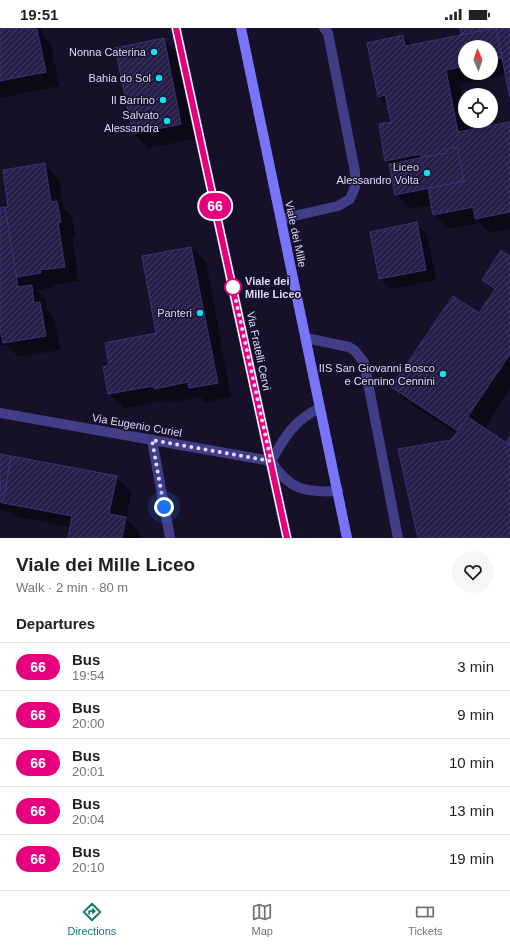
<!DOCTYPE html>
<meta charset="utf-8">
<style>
:root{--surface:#fff;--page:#f6f6f6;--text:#202124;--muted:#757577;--line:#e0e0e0;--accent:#0f766e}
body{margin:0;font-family:Arial,sans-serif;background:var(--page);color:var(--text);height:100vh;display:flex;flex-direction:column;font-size:15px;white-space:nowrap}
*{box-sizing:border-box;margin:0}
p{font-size:13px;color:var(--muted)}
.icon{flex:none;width:22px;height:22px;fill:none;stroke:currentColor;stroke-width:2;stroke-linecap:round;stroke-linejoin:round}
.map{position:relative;height:510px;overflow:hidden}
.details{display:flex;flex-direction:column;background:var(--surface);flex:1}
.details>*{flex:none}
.badge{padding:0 8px;border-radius:13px;font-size:14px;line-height:26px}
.needle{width:26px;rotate:357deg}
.fabs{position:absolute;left:458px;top:12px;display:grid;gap:8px}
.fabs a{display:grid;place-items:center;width:40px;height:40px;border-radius:50%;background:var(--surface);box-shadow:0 2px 6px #0003;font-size:20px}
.you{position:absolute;width:20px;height:20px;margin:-10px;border:3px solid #fff;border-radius:50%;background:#1a73e8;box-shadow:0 0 0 6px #1a73e833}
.map>.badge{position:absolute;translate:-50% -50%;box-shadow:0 0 0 2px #fff}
h2{padding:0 16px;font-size:15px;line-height:36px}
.round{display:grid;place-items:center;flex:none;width:42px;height:42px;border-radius:21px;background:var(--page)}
.summary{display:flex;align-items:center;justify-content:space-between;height:68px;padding:0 16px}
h1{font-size:19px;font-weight:700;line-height:30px}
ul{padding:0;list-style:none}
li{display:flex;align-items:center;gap:12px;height:48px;padding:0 16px;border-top:1px solid var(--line)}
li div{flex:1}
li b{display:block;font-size:15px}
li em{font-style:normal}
li .badge{min-width:44px;font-weight:700;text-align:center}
.status{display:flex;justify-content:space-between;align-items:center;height:28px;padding:0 20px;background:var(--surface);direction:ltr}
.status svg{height:11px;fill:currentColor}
.menu{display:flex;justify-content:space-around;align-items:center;height:56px;border-top:1px solid var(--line);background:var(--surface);font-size:11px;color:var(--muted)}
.menu a{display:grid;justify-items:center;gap:2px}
.menu .on{color:var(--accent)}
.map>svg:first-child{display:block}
</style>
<div class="status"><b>19:51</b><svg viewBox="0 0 49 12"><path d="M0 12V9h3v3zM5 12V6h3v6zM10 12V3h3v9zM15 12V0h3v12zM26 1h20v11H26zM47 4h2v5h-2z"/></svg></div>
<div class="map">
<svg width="510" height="510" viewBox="0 0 510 510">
<defs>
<pattern id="building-hatch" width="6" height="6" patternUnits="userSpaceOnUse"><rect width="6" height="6" fill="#271e4a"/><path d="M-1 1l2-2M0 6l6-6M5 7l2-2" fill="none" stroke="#463e65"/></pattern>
</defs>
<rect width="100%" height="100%" fill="#161129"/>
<g fill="#0007" fill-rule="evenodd">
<polygon points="0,0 42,0 44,9 51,16 59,58 0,70"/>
<path d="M 461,0 L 510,0 L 510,65 L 506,46 L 460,56 L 465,83 L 465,93 L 467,93 L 469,103 L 510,95 L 510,201 L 490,205 L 480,195 L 449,201 L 434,187 L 432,177 L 410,181 L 396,166 L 390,136 L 386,132 L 392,95 L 388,78 L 379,68 L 403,8 L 412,18 L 462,7 ZM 465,19 L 491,19 L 491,45 L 465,45 Z"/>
<polygon points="163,11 178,25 195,111 148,120 134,106"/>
<polygon points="44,136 59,151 64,181 72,189 75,209 72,209 79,253 54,257 55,259 36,262 46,272 47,283 54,289 60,322 18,329 7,317 0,318 0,181 10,180"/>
<polygon points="416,196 427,206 436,252 391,261 380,251"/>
<polygon points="191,220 206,234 231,369 205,374 200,369 169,375 166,372 124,380 109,365 110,338 158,306"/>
<polygon points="510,230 510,361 484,401 506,416 510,410 510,510 419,510 452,413 457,406 407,373 393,359 479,286 495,264 483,252"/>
<polygon points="0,427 116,449 131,464 126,491 140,505 139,510 69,510 71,499 18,489 14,485 0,482"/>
</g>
<g fill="url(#building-hatch)" stroke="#3e3175">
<polygon points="0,0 37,1 46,44 0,53"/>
<polygon points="460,0 493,0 461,7"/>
<polygon points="496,0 510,0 510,70"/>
<polygon points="496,0 502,30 491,32 491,19 465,19 465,38 446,42 458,104 510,94 510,184 475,191 473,179 433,187 428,160 464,153 457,119 446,121 446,125 421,130 421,126 385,133 379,96 391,94 385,67 378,69 367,15 403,7 405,18"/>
<polygon points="164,10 181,96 133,106 115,20"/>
<polygon points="457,119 464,153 395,167 389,136 446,125 446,121"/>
<polygon points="45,135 51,174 57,173 61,194 58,195 65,239 40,242 41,245 16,249 5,179 8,179 3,142"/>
<polygon points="5,179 18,259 32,257 34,275 40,274 46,308 3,315 0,302 0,180"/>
<polygon points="417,194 426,242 379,251 370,204"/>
<polygon points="191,219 218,355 189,360 188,354 154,361 153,358 108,366 103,339 109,337 105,315 156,305 142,228"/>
<polygon points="501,222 510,228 510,326 458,403 391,359 453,268 479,285 495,261 482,252"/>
<polygon points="468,389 510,417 510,510 418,510 398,421 451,412"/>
<polygon points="510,408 510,417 506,414"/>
<polygon points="0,426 11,428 3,475 0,474"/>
<polygon points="11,428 117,448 109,486 126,489 122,510 68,510 72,488 3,475"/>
</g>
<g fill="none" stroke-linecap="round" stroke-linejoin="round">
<g stroke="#413e87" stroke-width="10">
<polyline points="281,191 338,178 350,171 355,159 355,144 328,5 324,0"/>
<polyline points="306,310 349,319 354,322 364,334 398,510"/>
</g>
<g stroke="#413e87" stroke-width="10">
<polyline points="176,0 287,510"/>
<path d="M 0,385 L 271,433 C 289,462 306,465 338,463"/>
<polyline points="152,412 170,510"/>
<path d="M 271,433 C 284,410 295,391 320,380"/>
</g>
<polyline stroke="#7975fb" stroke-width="10" points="241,0 347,510"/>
</g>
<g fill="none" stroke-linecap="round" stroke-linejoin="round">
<defs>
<polyline id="line" points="176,0 287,510"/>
</defs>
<use href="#line" stroke="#fff" stroke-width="9"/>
<use href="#line" stroke="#e6007e" stroke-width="6"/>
<polyline stroke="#dfdbfe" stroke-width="4" stroke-dasharray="0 7.2" points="164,479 152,412 271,433 233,259"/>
</g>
<g fill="#0ddff7" stroke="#161129" stroke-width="1.5">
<circle cx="154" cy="24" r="4"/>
<circle cx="159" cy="50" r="4"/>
<circle cx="163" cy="72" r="4"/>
<circle cx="167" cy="93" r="4"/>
<circle cx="427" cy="145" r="4"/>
<circle cx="200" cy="285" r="4"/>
<circle cx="443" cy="346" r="4"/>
</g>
<circle fill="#fff" stroke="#e6007e" stroke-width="2" cx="233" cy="259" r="8"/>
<g text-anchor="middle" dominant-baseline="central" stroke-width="3" stroke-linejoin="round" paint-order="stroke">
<g font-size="11" fill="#dfdbfe" stroke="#161129" text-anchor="end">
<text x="146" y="24">Nonna Caterina</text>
<text x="151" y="50">Bahia do Sol</text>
<text x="155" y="72">Il Barrino</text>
<text x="159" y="87">Salvato<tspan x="159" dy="13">Alessandra</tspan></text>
<text x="419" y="139">Liceo<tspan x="419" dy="13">Alessandro Volta</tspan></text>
<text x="192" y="285">Panteri</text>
<text x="435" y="340">IIS San Giovanni Bosco<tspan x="435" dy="13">e Cennino Cennini</tspan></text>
</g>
<g font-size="11" fill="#dfdbfe" stroke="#161129">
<text transform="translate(296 206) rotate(78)">Viale dei Mille</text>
<text transform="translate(259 323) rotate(78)">Via Fratelli Cervi</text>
<text transform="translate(137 397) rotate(10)">Via Eugenio Curiel</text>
</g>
<g font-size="11" font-weight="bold" fill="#dfdbfe" stroke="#161129" text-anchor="start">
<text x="245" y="253">Viale dei<tspan x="245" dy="13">Mille Liceo</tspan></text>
</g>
</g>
</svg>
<div class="fabs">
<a><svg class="needle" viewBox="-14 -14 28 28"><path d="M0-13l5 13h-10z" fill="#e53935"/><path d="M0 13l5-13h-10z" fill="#757577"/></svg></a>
<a><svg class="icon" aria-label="locate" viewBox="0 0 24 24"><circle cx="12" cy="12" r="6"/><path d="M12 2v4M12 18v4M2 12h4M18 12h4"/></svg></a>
</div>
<div class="you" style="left:164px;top:479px"></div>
<b class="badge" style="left:215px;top:178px;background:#e6007e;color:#fff">66</b>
</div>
<section class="details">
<div class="summary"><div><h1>Viale dei Mille Liceo</h1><p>Walk · 2 min · 80 m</p></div><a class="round"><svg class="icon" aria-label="heart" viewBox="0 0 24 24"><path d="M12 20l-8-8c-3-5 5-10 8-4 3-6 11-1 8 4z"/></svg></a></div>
<h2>Departures</h2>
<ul>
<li><span class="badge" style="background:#e6007e;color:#fff">66</span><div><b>Bus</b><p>19:54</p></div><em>3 min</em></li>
<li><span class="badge" style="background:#e6007e;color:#fff">66</span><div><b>Bus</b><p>20:00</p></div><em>9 min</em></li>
<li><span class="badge" style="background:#e6007e;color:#fff">66</span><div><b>Bus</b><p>20:01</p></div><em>10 min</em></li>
<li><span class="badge" style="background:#e6007e;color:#fff">66</span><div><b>Bus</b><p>20:04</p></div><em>13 min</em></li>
<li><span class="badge" style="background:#e6007e;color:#fff">66</span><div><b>Bus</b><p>20:10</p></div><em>19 min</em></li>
</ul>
</section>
<nav class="menu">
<a class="on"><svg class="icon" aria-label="directions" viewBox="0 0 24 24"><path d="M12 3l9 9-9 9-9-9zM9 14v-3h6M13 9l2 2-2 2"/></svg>Directions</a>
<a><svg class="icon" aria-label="map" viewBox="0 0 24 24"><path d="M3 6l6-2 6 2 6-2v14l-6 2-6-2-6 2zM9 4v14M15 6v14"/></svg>Map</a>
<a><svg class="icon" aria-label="tickets" viewBox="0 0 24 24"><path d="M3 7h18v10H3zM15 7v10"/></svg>Tickets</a>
</nav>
